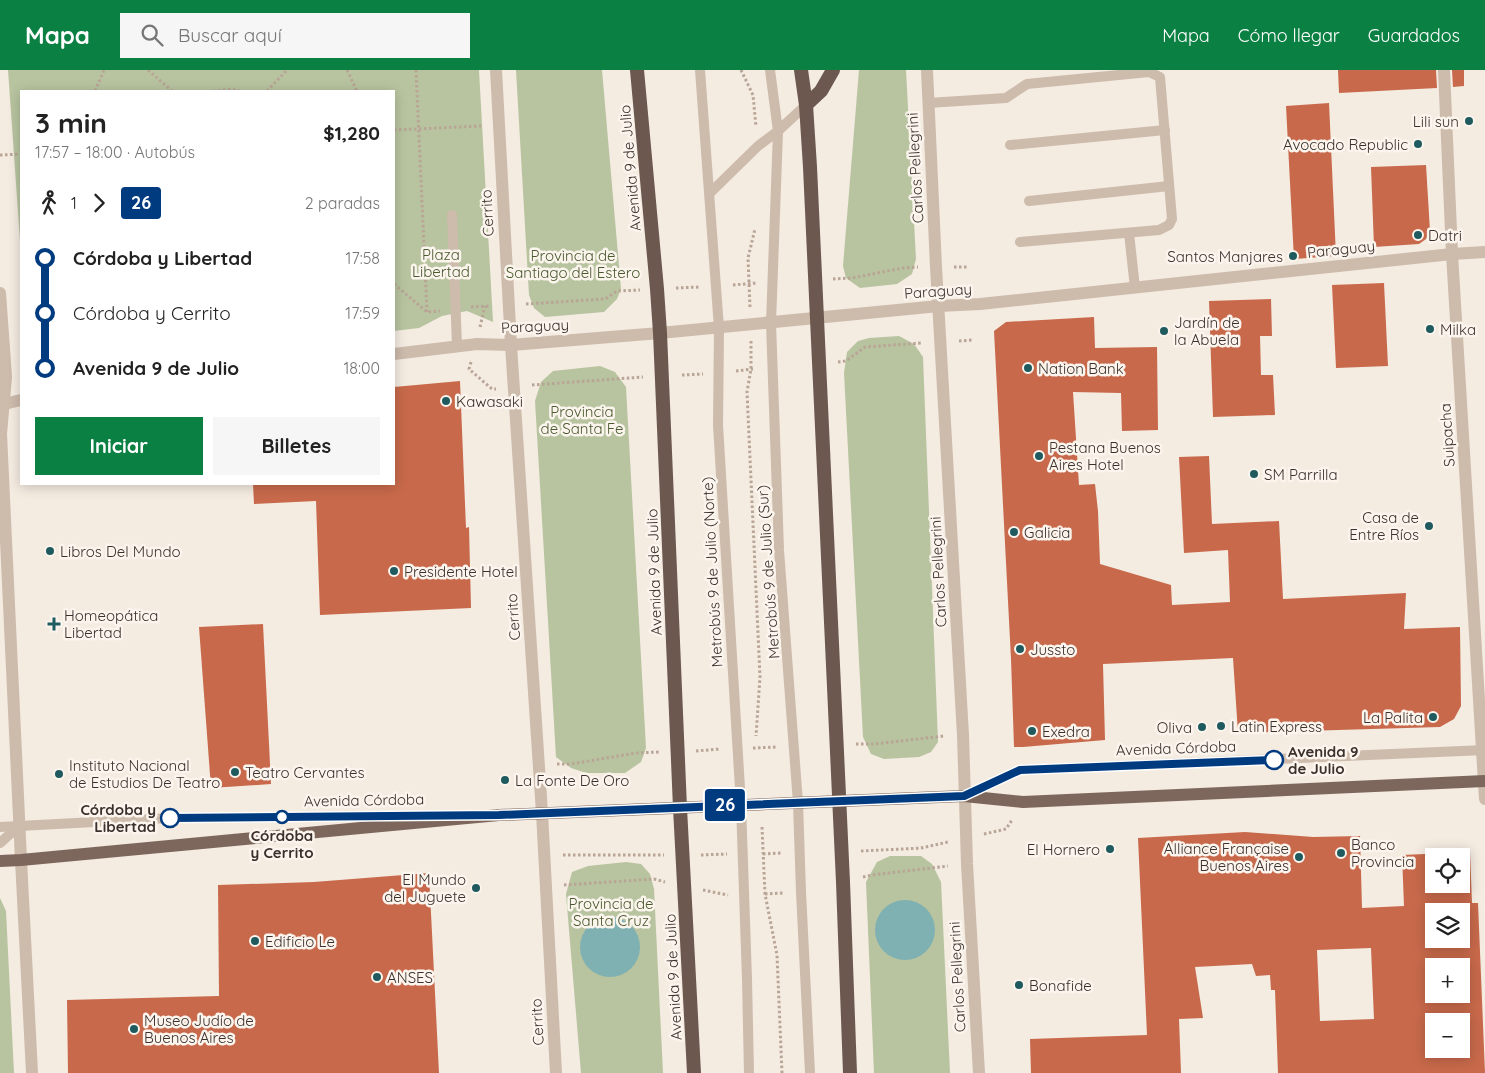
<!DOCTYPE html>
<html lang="es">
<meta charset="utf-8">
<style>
:root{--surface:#fff;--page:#f6f6f6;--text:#222;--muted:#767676;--accent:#0b8043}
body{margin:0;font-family:Quicksand,sans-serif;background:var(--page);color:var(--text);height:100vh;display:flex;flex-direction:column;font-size:19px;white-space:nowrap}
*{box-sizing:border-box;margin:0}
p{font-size:16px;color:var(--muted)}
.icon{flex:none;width:28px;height:28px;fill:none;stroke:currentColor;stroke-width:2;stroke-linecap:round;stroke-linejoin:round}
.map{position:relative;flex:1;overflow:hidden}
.side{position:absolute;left:20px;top:20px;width:375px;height:395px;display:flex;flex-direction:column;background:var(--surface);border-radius:0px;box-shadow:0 2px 12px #0003}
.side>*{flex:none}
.badge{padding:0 10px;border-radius:4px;font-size:18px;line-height:32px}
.fabs{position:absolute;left:1425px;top:778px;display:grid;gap:10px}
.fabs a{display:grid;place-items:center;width:45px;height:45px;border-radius:0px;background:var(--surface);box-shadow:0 2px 12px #0003;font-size:25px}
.map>.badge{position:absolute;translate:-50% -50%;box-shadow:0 0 0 2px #fff}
.legs{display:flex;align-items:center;gap:8px;height:55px;padding:0 15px;font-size:16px}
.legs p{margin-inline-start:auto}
.head{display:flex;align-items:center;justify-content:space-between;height:85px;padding:0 15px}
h1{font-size:28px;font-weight:700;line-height:38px}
.action{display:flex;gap:10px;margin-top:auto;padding:10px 15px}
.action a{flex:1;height:58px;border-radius:0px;background:var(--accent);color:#fff;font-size:20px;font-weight:700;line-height:58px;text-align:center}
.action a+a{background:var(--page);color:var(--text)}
ul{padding:0 15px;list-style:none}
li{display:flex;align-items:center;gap:18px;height:55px;font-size:19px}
li i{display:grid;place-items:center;width:8px;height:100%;margin:0 6px;background:currentColor}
li i::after{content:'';width:12px;height:12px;margin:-6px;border:4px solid;border-radius:50%;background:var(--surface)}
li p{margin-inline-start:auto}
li:first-child i{background:linear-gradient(#0000 50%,currentColor 0)}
li:last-child i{background:linear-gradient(currentColor 50%,#0000 0)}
header{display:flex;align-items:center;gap:30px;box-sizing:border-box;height:70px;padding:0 25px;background:var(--accent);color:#fff}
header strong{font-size:24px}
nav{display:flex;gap:28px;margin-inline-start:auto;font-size:18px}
.search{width:350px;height:45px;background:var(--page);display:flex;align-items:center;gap:12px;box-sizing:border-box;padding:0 18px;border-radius:0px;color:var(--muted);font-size:19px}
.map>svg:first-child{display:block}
</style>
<header>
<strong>Mapa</strong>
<div class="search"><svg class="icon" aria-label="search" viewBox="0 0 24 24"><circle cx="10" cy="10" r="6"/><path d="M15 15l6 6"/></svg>Buscar aquí</div>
<nav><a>Mapa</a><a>Cómo llegar</a><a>Guardados</a></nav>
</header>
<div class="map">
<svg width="1485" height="1003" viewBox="0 0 1485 1003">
<rect width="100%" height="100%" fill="#f4ebe1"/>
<g fill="#b8c4a0">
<polygon points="8,0 479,0 493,252 467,241 442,246 419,258 394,261 394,21 21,21 21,185"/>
<polygon points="516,0 602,0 621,219 617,229 604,242 545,247 534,238 529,225"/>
<polygon points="859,0 906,0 916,189 912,204 897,214 860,218 846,208 843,196"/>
<polygon points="899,266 914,274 923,287 938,672 931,682 919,687 884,689 871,684 863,667 844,303 847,282 858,271 869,268"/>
<polygon points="600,296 615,302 626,317 646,678 641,692 625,703 586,703 571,698 556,687 535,331 541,312 553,301"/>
<polygon points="890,786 921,786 932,794 941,812 950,1003 874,1003 866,812 877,792"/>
<polygon points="626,792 641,794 650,804 654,819 663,1003 581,1003 566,824 572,802 588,796"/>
<polygon points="0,828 6,841 14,1003 0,1003"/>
</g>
<g fill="#7fb0b2">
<circle cx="905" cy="860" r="30"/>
<circle cx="610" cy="877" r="30"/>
</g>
<g fill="#c8694b" fill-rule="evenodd">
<polygon points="1338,0 1436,0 1437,18 1339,23"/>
<polygon points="1452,0 1464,0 1464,16 1453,17"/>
<polygon points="1329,33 1336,186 1294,189 1286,36"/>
<polygon points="1426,95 1430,161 1426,169 1419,174 1374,177 1371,97"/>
<polygon points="1384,213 1388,296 1336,298 1332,215"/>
<polygon points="1271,229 1272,266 1260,266 1261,305 1273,305 1275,345 1213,347 1209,231"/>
<polygon points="1094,247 1095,278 1157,277 1158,360 1122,361 1121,323 1073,322 1079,415 1095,414 1098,441 1100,494 1171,515 1172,535 1230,532 1228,480 1184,483 1179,387 1209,386 1212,454 1279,451 1283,529 1406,523 1404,559 1460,557 1461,636 1454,649 1440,657 1238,663 1233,588 1103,594 1105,670 1023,677 1014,677 1011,589 994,261 1006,252"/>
<polygon points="460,311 466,458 469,457 471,538 320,545 316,431 254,434 253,414 394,414 394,317"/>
<polygon points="263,554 271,714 211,718 199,557"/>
<path d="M 1245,762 L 1313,767 L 1360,766 L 1362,838 L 1404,836 L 1402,785 L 1470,782 L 1472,833 L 1478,833 L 1485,1003 L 1278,1003 L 1275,920 L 1271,920 L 1270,905 L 1256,906 L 1252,894 L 1195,897 L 1203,948 L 1179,949 L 1181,1003 L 1031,1003 L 1030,969 L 1147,965 L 1138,768 ZM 1434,786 L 1461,786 L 1461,814 L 1434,814 ZM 1434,841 L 1461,841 L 1461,869 L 1434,869 ZM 1371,878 L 1374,949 L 1320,951 L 1317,880 ZM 1434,896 L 1461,896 L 1461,924 L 1434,924 ZM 1434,951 L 1461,951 L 1461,979 L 1434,979 Z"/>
<polygon points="429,803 439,1003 68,1003 67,930 219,926 218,815 314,812"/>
</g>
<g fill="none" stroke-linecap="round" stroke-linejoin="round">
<g stroke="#b9a596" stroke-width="3" stroke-dasharray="2.5 2.5" stroke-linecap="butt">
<polyline points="148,0 172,21"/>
<polyline points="347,0 357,21"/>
<polyline points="416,0 427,242"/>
<polyline points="741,0 753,25 756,57"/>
<polyline points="95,21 104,0"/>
<polyline points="213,21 231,19 240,21"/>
<polyline points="267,21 287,0"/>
<polyline points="394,60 481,56"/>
<polyline points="0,85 21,84"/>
<polyline points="954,197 969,197"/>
<polyline points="833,209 852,208 903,198 918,197"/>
<polyline points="394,214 427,242 440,241"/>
<polyline points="733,215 757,213"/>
<polyline points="676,218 699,217"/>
<polyline points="526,234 605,229 617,221 640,220"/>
<polyline points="471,237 490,236"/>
<polyline points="750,237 748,188 755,159"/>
<polyline points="480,257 485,236"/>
<polyline points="751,271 751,299 747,322 760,607 756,666"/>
<polyline points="959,271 973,270"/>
<polyline points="471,292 469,299 492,319 496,319"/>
<polyline points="838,292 846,291 865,277 922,273"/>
<polyline points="736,301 753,299"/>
<polyline points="682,305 703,304"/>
<polyline points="532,315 643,307"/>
<polyline points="856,674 874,674 944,666"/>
<polyline points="753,678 777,677"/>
<polyline points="696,681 720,679"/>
<polyline points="557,694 571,694 636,683 660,682"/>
<polyline points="762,757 765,824 777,885 782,1003"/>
<polyline points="984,764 1006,759 1012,750"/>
<polyline points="861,781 921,778 948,772"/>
<polyline points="763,784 782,783"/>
<polyline points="563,785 664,785"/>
<polyline points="701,785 727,784"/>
<polyline points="863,807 872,805 948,796"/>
<polyline points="564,815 654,809 665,812"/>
<polyline points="703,820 728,825"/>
<polyline points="765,824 783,823"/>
</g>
<g stroke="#cdbbac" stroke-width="10">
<polyline points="700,0 719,258 718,355 741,735 747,909 749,1003"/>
<polyline points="770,0 778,61 771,253 779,480 798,733 801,822 810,1003"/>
<polyline points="928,33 1006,28 1027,14 1149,2 1160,7 1172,149 1169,155 1159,160 1020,172"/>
<polyline points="1010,75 1165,60"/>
<polyline points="710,123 758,76 778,61 806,35"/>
<polyline points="1029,131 1169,116"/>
<polyline points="452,145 457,276"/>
<polyline points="1129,163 1135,218"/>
<polyline points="965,726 1020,700 1485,680"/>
<polyline points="0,757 170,748 438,746"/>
<polyline points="0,773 20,755"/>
</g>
<g stroke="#cdbbac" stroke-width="12">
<polyline points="1444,0 1452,184 1485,729"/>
<polyline points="0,223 6,307 1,364 21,790 32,1003"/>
<polyline points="394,284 477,274 511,275 660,263 939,236 980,234 1452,184 1485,182"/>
<polyline points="0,335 21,330"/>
</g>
<g stroke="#cdbbac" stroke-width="12">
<polyline points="496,0 511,275 542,743 556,1003"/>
<polyline points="927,0 936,197 963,665 967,794 979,1003"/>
</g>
<polyline stroke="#7d675c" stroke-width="12" points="0,791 21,790 499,745 964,726 1023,732 1485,711"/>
<g stroke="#6c584f" stroke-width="14">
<polyline points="637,0 657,219 660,263 680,738 694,1003"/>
<polyline points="801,0 806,35 810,97 843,812 850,1003"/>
<polyline points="806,35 821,21 833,0"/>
</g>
</g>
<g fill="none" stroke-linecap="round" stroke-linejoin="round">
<defs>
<polyline id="line-1" points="170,748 499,745 964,726 1020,700 1274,690"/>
</defs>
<use href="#line-1" stroke="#fff" stroke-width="11"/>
<use href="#line-1" stroke="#003b80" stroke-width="8"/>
</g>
<g fill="#1f5a5e" stroke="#fbf5ee" stroke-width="2">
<circle cx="1469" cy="51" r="5"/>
<circle cx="1418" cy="74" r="5"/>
<circle cx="1418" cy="165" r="5"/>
<circle cx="1293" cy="186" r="5"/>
<circle cx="1430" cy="259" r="5"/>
<circle cx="1164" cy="261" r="5"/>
<circle cx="1028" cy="298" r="5"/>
<circle cx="446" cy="331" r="5"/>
<circle cx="1039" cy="386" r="5"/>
<circle cx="1254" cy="404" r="5"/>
<circle cx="1429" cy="456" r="5"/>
<circle cx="1014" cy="462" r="5"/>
<circle cx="50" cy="481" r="5"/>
<circle cx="394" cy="501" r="5"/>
<path d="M51.5 546.5h5v5h5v5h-5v5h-5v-5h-5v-5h5z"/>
<circle cx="1020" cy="579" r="5"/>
<circle cx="1433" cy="647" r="5"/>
<circle cx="1221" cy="656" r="5"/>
<circle cx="1202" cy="657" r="5"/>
<circle cx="1032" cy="661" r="5"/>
<circle cx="235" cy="702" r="5"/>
<circle cx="59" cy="704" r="5"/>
<circle cx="505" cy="710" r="5"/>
<circle cx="1110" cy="779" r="5"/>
<circle cx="1341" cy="783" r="5"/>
<circle cx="1299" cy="787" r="5"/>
<circle cx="476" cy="818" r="5"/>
<circle cx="255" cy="871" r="5"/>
<circle cx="377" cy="907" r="5"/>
<circle cx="1019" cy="915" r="5"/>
<circle cx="134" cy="959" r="5"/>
</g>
<g fill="#fff" stroke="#003b80" stroke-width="2.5">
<circle cx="1274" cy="690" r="9"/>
<circle cx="282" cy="747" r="6"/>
<circle cx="170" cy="748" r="9"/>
</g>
<g text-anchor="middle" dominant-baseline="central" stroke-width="5" stroke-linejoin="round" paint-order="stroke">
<g font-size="15" fill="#3b302b" stroke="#fbf5ee" text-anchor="start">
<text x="1459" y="51" text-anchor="end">Lili sun</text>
<text x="1408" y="74" text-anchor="end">Avocado Republic</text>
<text x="1428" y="165">Datri</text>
<text x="1283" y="186" text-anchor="end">Santos Manjares</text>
<text x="1174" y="252">Jardín de<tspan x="1174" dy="17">la Abuela</tspan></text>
<text x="1440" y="259">Milka</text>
<text x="1038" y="298">Nation Bank</text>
<text x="456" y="331">Kawasaki</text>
<text x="1049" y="377">Pestana Buenos<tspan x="1049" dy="17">Aires Hotel</tspan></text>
<text x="1264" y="404">SM Parrilla</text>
<text x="1419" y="447" text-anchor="end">Casa de<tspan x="1419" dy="17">Entre Ríos</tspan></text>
<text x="1024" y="462">Galicia</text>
<text x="60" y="481">Libros Del Mundo</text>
<text x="404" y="501">Presidente Hotel</text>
<text x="64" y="545">Homeopática<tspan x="64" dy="17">Libertad</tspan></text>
<text x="1030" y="579">Jussto</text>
<text x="1423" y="647" text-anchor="end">La Palita</text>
<text x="1231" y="656">Latin Express</text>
<text x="1192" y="657" text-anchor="end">Oliva</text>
<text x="1042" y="661">Exedra</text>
<text x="69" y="695">Instituto Nacional<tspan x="69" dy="17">de Estudios De Teatro</tspan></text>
<text x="245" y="702">Teatro Cervantes</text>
<text x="515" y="710">La Fonte De Oro</text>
<text x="1351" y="774">Banco<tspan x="1351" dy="17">Provincia</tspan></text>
<text x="1289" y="778" text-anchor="end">Alliance Française<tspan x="1289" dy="17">Buenos Aires</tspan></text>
<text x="1100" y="779" text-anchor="end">El Hornero</text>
<text x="466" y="809" text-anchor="end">El Mundo<tspan x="466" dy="17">del Juguete</tspan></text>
<text x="265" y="871">Edificio Le</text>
<text x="387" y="907">ANSES</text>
<text x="1029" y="915">Bonafide</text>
<text x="144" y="950">Museo Judío de<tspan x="144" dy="17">Buenos Aires</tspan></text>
</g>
<g font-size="15" fill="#3b302b" stroke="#fbf5ee">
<text transform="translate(630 98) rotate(-95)">Avenida 9 de Julio</text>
<text transform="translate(915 98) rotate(-93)">Carlos Pellegrini</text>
<text transform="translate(487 143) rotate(-93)">Cerrito</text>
<text transform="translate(1341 179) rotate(-6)">Paraguay</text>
<text transform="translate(938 221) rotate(-4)">Paraguay</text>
<text transform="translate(535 256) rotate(-3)">Paraguay</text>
<text transform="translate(1447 365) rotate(-94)">Suipacha</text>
<text transform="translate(654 502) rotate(-92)">Avenida 9 de Julio</text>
<text transform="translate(712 502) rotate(-93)">Metrobús 9 de Julio (Norte)</text>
<text transform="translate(768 502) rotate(-94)">Metrobús 9 de Julio (Sur)</text>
<text transform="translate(938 502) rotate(-93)">Carlos Pellegrini</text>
<text transform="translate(513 547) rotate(-94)">Cerrito</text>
<text transform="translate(1176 678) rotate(-2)">Avenida Córdoba</text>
<text transform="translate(364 730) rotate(-1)">Avenida Córdoba</text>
<text transform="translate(673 907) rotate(-93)">Avenida 9 de Julio</text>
<text transform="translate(957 907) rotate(-93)">Carlos Pellegrini</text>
<text transform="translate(537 952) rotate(-93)">Cerrito</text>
</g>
<g font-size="15" fill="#4a5a2e" stroke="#fbf5ee">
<text x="441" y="184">Plaza<tspan x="441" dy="17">Libertad</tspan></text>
<text x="573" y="185">Provincia de<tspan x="573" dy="17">Santiago del Estero</tspan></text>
<text x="582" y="341">Provincia<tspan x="582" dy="17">de Santa Fe</tspan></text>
<text x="611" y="833">Provincia de<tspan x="611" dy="17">Santa Cruz</tspan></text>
</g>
<g font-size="15" font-weight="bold" fill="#3b302b" stroke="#fbf5ee" text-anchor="start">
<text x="1288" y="681">Avenida 9<tspan x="1288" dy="17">de Julio</tspan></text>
<text x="156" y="739" text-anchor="end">Córdoba y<tspan x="156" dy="17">Libertad</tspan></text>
<text x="282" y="765" text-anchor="middle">Córdoba<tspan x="282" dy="17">y Cerrito</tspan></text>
</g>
</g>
</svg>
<div class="fabs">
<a><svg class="icon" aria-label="locate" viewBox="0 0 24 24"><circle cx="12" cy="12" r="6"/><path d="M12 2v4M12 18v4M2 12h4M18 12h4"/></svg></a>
<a><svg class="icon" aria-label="layers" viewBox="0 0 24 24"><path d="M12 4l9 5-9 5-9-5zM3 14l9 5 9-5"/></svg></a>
<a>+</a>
<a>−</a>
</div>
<b class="badge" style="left:725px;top:735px;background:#003b80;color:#fff">26</b>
<section class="side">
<div class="head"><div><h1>3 min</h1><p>17:57 – 18:00 · Autobús</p></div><b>$1,280</b></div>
<div class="legs"><svg class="icon" aria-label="walk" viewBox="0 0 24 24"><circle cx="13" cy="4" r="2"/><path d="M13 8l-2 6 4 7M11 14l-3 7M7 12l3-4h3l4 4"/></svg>1<svg class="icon" aria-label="forward" viewBox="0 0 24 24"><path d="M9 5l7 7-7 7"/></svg><b class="badge" style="background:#003b80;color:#fff">26</b><p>2 paradas</p></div>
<ul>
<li><i style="color:#003b80"></i><b>Córdoba y Libertad</b><p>17:58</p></li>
<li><i style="color:#003b80"></i><span>Córdoba y Cerrito</span><p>17:59</p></li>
<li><i style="color:#003b80"></i><b>Avenida 9 de Julio</b><p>18:00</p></li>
</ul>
<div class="action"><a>Iniciar</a><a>Billetes</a></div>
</section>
</div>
